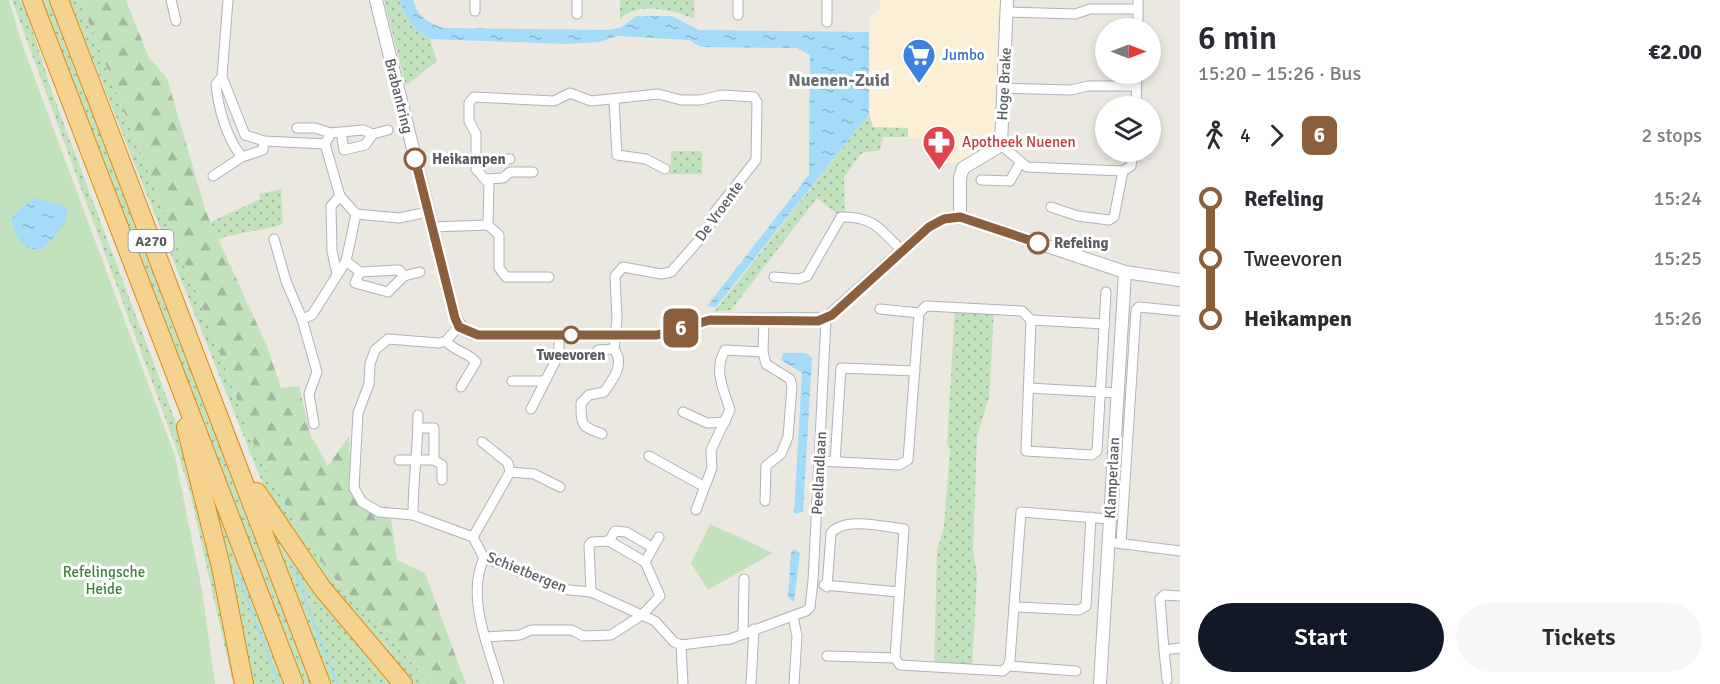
<!DOCTYPE html>
<meta charset="utf-8">
<style>
:root{--surface:#fff;--page:#f7f7f7;--text:#2b2b33;--muted:#7c7c81;--accent:#111827}
body{margin:0;font-family:Signika,sans-serif;background:var(--page);color:var(--text);height:100vh;display:flex;flex-direction:column;font-size:22px;white-space:nowrap}
*{box-sizing:border-box;margin:0}
p{font-size:20px;color:var(--muted)}
.icon{flex:none;width:33px;height:33px;fill:none;stroke:currentColor;stroke-width:2;stroke-linecap:round;stroke-linejoin:round}
.map{position:relative;flex:1;overflow:hidden}
.details{display:flex;flex-direction:column;background:var(--surface);width:540px}
.details>*{flex:none}
.badge{padding:0 12px;border-radius:9px;font-size:21px;line-height:39px}
.needle{width:39px;rotate:90deg}
.fabs{position:absolute;left:1095px;top:18px;display:grid;gap:12px}
.fabs a{display:grid;place-items:center;width:66px;height:66px;border-radius:50%;background:var(--surface);box-shadow:0 3px 9px #0003;font-size:30px}
.map>.badge{position:absolute;translate:-50% -50%;box-shadow:0 0 0 3px #fff}
.legs{display:flex;align-items:center;gap:9px;height:66px;padding:0 18px;font-size:20px}
.legs p{margin-inline-start:auto}
.overview{display:flex;align-items:center;justify-content:space-between;height:102px;padding:0 18px}
h1{font-size:33px;font-weight:600;line-height:45px}
.action{display:flex;gap:12px;margin-top:auto;padding:12px 18px}
.action a{flex:1;height:69px;border-radius:36px;background:var(--accent);color:#fff;font-size:24px;font-weight:600;line-height:69px;text-align:center}
.action a+a{background:var(--page);color:var(--text)}
ul{padding:0 18px;list-style:none}
li{display:flex;align-items:center;gap:21px;height:60px;font-size:22px}
li i{display:grid;place-items:center;width:9px;height:100%;margin:0 8px;background:currentColor}
li i::after{content:'';width:15px;height:15px;margin:-8px;border:4px solid;border-radius:50%;background:var(--surface)}
li p{margin-inline-start:auto}
li:first-child i{background:linear-gradient(#0000 50%,currentColor 0)}
li:last-child i{background:linear-gradient(currentColor 50%,#0000 0)}
main{display:flex;flex:1;min-height:0}
.map>svg:first-child{display:block}
</style>
<main>
<div class="map">
<svg width="1180" height="684" viewBox="0 0 1180 684">
<defs>
<pattern id="grass-dots" width="8" height="8" patternUnits="userSpaceOnUse" patternTransform="scale(1.5)"><rect width="8" height="8" fill="#c2e2be"/><path d="M2 2h.1M6 6h.1" fill="none" stroke="#a1ba9e" stroke-width="1.8" stroke-linecap="round"/></pattern>
<pattern id="forest-firs" width="22" height="20" patternUnits="userSpaceOnUse" patternTransform="scale(1.5)"><rect width="22" height="20" fill="#c2e2be"/><path d="M5 1l3.5 6h-7zM16 11l3.5 6h-7z" fill="#a1ba9e"/></pattern>
<pattern id="water-ripples" width="26" height="14" patternUnits="userSpaceOnUse" patternTransform="scale(1.5)"><rect width="26" height="14" fill="#a3dbf9"/><path d="M2 4q2-2 4 0t4 0M15 11q2-2 4 0t4 0" fill="none" stroke="#88b5cd"/></pattern>
</defs>
<rect width="100%" height="100%" fill="#ebe8e1"/>
<polygon fill="#fbefd6" points="880,0 1000,0 997,142 963,163 946,163 946,139 883,137 873,127 869,114 869,32 870,17 880,8"/>
<g fill="url(#grass-dots)">
<polygon points="12,0 23,0 53,95 187,452 195,479 237,684 233,684 190,493 178,453"/>
<polygon points="36,0 54,0 317,684 299,684"/>
<polygon points="69,0 80,0 209,324 257,453 301,533 328,571 431,684 411,684 351,615 264,487"/>
<path d="M 384,0 L 399,0 C 407,18 413,30 430,39 L 437,61 L 406,86 Z"/>
<path d="M 620,0 L 694,0 L 694,19 C 673,10 638,1 620,19 Z"/>
<polygon points="869,114 873,127 908,128 908,137 883,137 880,150 862,153 844,177 845,212 841,217 817,198 731,310 714,312"/>
<polygon points="671,151 702,151 702,174 670,174"/>
<path d="M 281,189 L 283,224 C 262,231 240,232 218,239 L 211,222 L 260,199 L 259,194 Z"/>
<polygon points="955,307 994,309 989,398 977,436 973,551 977,575 972,670 934,667 937,551 944,526 950,450 947,444"/>
<polygon points="200,459 285,684 249,684"/>
<polygon points="266,514 398,684 330,684"/>
</g>
<polygon fill="url(#forest-firs)" points="80,0 126,0 149,58 167,78 206,212 266,344 281,388 299,386 310,434 328,466 349,436 351,490 373,513 391,519 397,560 425,573 466,684 431,684 328,571 301,533 257,453 209,324"/>
<g fill="#c2e2be">
<polygon points="0,0 9,0 22,44 175,456 202,590 215,684 0,684"/>
<polygon points="710,524 773,553 708,590 691,563"/>
</g>
<g fill="url(#water-ripples)">
<path d="M 399,0 L 413,0 C 418,17 427,22 443,28 L 608,30 L 620,28 L 637,16 L 672,16 L 699,30 L 869,32 L 869,114 L 716,307 L 707,306 L 809,175 L 810,55 L 797,48 L 701,47 L 689,40 L 617,36 L 600,42 L 566,44 L 430,39 C 413,30 407,18 399,0 Z"/>
<path d="M 35,198 L 67,207 C 70,223 52,240 40,250 C 23,250 14,235 11,220 L 18,211 Z"/>
<polygon points="783,353 806,353 812,358 803,512 794,514 802,373 781,360"/>
<polygon points="794,549 800,553 794,602 788,597 791,552"/>
</g>
<g fill="none" stroke-linecap="round" stroke-linejoin="round">
<g stroke="#a3dbf9" stroke-width="2">
<polyline points="292,564 337,684"/>
<polyline points="236,570 279,684"/>
</g>
<defs>
<g id="minor">
<polyline points="171,0 176,21"/>
<polyline points="228,0 222,77 245,135 264,141 325,144 340,196 356,214 399,218 428,212"/>
<polyline points="577,0 577,14"/>
<polyline points="738,0 738,15"/>
<polyline points="827,0 827,22"/>
<polyline points="475,11 475,0"/>
<polyline points="1007,12 1075,14 1090,9 1138,9"/>
<polyline points="1138,28 1138,0"/>
<path d="M 222,77 L 216,84 C 218,108 227,139 242,157"/>
<polyline points="1003,88 1071,90 1088,86 1136,86"/>
<polyline points="614,100 617,155 646,159 665,169"/>
<polyline points="1136,106 1137,74"/>
<polyline points="297,128 315,128 331,133"/>
<polyline points="341,132 344,150 365,145 373,134"/>
<polyline points="325,144 331,133 363,130 373,134 388,130"/>
<polyline points="1001,145 1027,167 1123,171"/>
<polyline points="474,159 510,159"/>
<polyline points="213,176 242,157 263,150 264,141"/>
<polyline points="486,179 503,178 510,172 533,172"/>
<polyline points="981,180 1010,181 1020,163"/>
<polyline points="1051,207 1078,216 1109,220 1114,217 1123,171 1131,166 1133,152"/>
<polyline points="488,225 499,235 499,268 506,277 549,277"/>
<path d="M 432,227 L 488,225 L 489,184 L 476,169 L 476,134 L 469,121 L 469,103 L 474,97 L 554,101 L 570,93 L 591,101 L 658,94 L 681,100 L 700,100 L 722,95 L 754,97 L 757,102 L 756,160 L 714,213 L 708,230 L 671,272 L 661,274 L 623,267 L 615,276 L 617,319 L 614,349 C 625,364 614,378 604,392 L 589,395 L 581,403 C 581,426 581,426 602,434"/>
<polyline points="274,239 286,281 302,319 317,372 309,394 314,424"/>
<polyline points="346,261 360,272 399,270 404,276 420,272"/>
<polyline points="360,272 355,283 388,292 404,276"/>
<polyline points="337,274 332,251 331,206 340,196"/>
<path d="M 774,277 L 799,279 L 807,276 L 841,217 C 874,216 881,230 903,252"/>
<polyline points="880,309 919,313"/>
<polyline points="302,319 312,315 346,261 356,214"/>
<polyline points="764,320 763,352 766,364 790,379 792,386 788,437 781,454 766,466 765,501"/>
<polyline points="1031,320 1105,324"/>
<polyline points="459,326 446,341 439,343 388,339 375,350 370,364 369,384 358,413 354,488 362,502 379,512 413,515 473,537 484,558 569,590 591,592 655,621 674,642 681,645 730,639 806,611 810,607 813,581 826,319"/>
<path d="M 446,341 C 455,352 468,352 476,362 L 461,387"/>
<polyline points="598,350 614,349"/>
<polyline points="512,381 543,381"/>
<polyline points="1029,388 1117,393"/>
<polyline points="531,409 559,354 559,335"/>
<polyline points="683,412 707,423 725,422"/>
<polyline points="649,456 703,486"/>
<polyline points="399,460 434,460 434,428 418,428"/>
<polyline points="434,460 442,465 442,480"/>
<polyline points="820,461 899,465 908,460 919,313 926,306 1022,311 1031,320 1026,451 1092,455 1097,451 1106,292"/>
<polyline points="835,462 841,368 915,371"/>
<polyline points="510,472 534,474 560,487"/>
<path d="M 696,510 L 712,468 L 711,450 L 730,410 C 724,390 713,371 725,350 L 763,352"/>
<path d="M 413,515 C 413,480 418,449 418,415"/>
<polyline points="473,537 510,472 508,463 482,442"/>
<polyline points="609,541 615,531 626,532 652,547"/>
<polyline points="1117,543 1180,551"/>
<polyline points="1121,544 1136,310 1139,307 1180,311"/>
<path d="M 484,558 C 466,597 488,645 499,684"/>
<polyline points="824,585 899,592"/>
<path d="M 827,587 L 831,533 C 845,516 884,527 904,529 L 895,658 L 900,665 L 1003,671 L 1008,666 L 1010,660 L 1021,512 L 1109,519"/>
<polyline points="591,592 589,545 592,542 609,541 645,562"/>
<polyline points="1180,596 1164,595 1160,599 1164,650 1180,648"/>
<polyline points="1014,607 1079,610 1086,606 1091,517"/>
<polyline points="793,616 797,636 794,684"/>
<polyline points="743,634 744,579"/>
<polyline points="485,637 520,635 531,630 572,630 583,636 611,635 642,615 660,596 645,562 659,537"/>
<polyline points="681,645 683,684"/>
<polyline points="1164,650 1167,680"/>
<polyline points="827,656 895,658"/>
<polyline points="1008,666 1076,671"/>
<polyline points="751,684 754,629"/>
</g>
<g id="tertiary">
<path d="M 376,0 L 455,318 C 461,329 467,332 478,335 L 657,335 L 710,320 L 826,319 L 929,227 L 944,219 L 960,217 L 1125,272 L 1180,280"/>
<polyline points="960,217 960,178 963,168 1001,145 1007,0"/>
<polyline points="1100,684 1125,272"/>
</g>
<g id="motorway">
<polyline points="32,0 294,684"/>
<polyline points="59,0 321,684"/>
<polyline points="186,427 221,567 244,684"/>
<polyline points="257,492 322,588 403,684"/>
</g>
</defs>
<use href="#minor" stroke="#aeb2b6" stroke-width="11"/>
<use href="#tertiary" stroke="#aeb2b6" stroke-width="14"/>
<use href="#motorway" stroke="#dd8a0f" stroke-width="20"/>
<use href="#minor" stroke="#fff" stroke-width="9"/>
<use href="#tertiary" stroke="#fff" stroke-width="12"/>
<use href="#motorway" stroke="#f5d28e" stroke-width="18"/>
</g>
<g fill="none" stroke-linecap="round" stroke-linejoin="round">
<defs>
<polyline id="line-1" points="415,159 455,318 459,327 478,335 657,335 710,320 818,321 832,315 929,227 944,219 960,217 1038,243"/>
</defs>
<use href="#line-1" stroke="#fff" stroke-width="14"/>
<use href="#line-1" stroke="#8b5e3c" stroke-width="9"/>
</g>
<defs>
<symbol id="supermarket-pin" viewBox="-11 -11 22 30"><path d="M0 17L-7.5 6A9.5 9.5 0 1 1 7.5 6Z" fill="#3f7fe0" stroke="#fff"/><path d="M-6-5.5h2.5l.6 2H6L4.5 2H-2.5L-4.4-4H-6ZM-1.5 3.2a1.3 1.3 0 1 0 .1 0ZM3 3.2a1.3 1.3 0 1 0 .1 0Z" fill="#fff"/></symbol>
<symbol id="pharmacy-pin" viewBox="-11 -11 22 30"><path d="M0 17L-7.5 6A9.5 9.5 0 1 1 7.5 6Z" fill="#e0444e" stroke="#fff"/><path d="M-2-6h4v4h4v4h-4v4h-4v-4h-4v-4h4Z" fill="#fff"/></symbol>
</defs>
<g fill-rule="evenodd">
<use href="#supermarket-pin" x="900" y="36" width="38" height="52"/>
<use href="#pharmacy-pin" x="920" y="123" width="38" height="52"/>
</g>
<g fill="#fff" stroke="#8b5e3c" stroke-width="3">
<circle cx="415" cy="159" r="10"/>
<circle cx="1038" cy="243" r="10"/>
<circle cx="571" cy="335" r="8"/>
</g>
<g text-anchor="middle" dominant-baseline="central" stroke-width="6" stroke-linejoin="round" paint-order="stroke">
<rect fill="#fff" stroke="#8b8e90" stroke-width="1.5" x="128.5" y="230" width="45" height="22" rx="4.5"/>
<g font-size="14" font-weight="bold" fill="#595d61">
<text x="151" y="241">A270</text>
</g>
<g font-size="15" fill="#366cbe" stroke="#fff" text-anchor="start">
<text x="942" y="55">Jumbo</text>
</g>
<g font-size="15" fill="#595d61" stroke="#fff">
<text transform="translate(1004 84) rotate(-87)">Hoge Brake</text>
<text transform="translate(399 96) rotate(76)">Brabantring</text>
<text transform="translate(719 211) rotate(-54)">De Vroente</text>
<text transform="translate(819 473) rotate(-87)">Peellandlaan</text>
<text transform="translate(1112 478) rotate(-87)">Klamperlaan</text>
<text transform="translate(527 572) rotate(22)">Schietbergen</text>
</g>
<g font-size="15" fill="#be3a42" stroke="#fff" text-anchor="start">
<text x="962" y="142">Apotheek Nuenen</text>
</g>
<g font-size="15" font-weight="bold" fill="#595d61" stroke="#fff" text-anchor="start">
<text x="432" y="159">Heikampen</text>
<text x="1054" y="243">Refeling</text>
<text x="571" y="355" text-anchor="middle">Tweevoren</text>
</g>
<g font-size="15" fill="#3c8039" stroke="#fff">
<text x="104" y="572">Refelingsche<tspan x="104" dy="17">Heide</tspan></text>
</g>
<g font-size="18" font-weight="bold" fill="#6a6f73" stroke="#fff">
<text x="839" y="80">Nuenen-Zuid</text>
</g>
</g>
</svg>
<div class="fabs">
<a><svg class="needle" viewBox="-14 -14 28 28"><path d="M0-13l5 13h-10z" fill="#e53935"/><path d="M0 13l5-13h-10z" fill="#7c7c81"/></svg></a>
<a><svg class="icon" aria-label="layers" viewBox="0 0 24 24"><path d="M12 4l9 5-9 5-9-5zM3 14l9 5 9-5"/></svg></a>
</div>
<b class="badge" style="left:681px;top:328px;background:#8b5e3c;color:#fff">6</b>
</div>
<section class="details">
<div class="overview"><div><h1>6 min</h1><p>15:20 – 15:26 · Bus</p></div><b>€2.00</b></div>
<div class="legs"><svg class="icon" aria-label="walk" viewBox="0 0 24 24"><circle cx="13" cy="4" r="2"/><path d="M13 8l-2 6 4 7M11 14l-3 7M7 12l3-4h3l4 4"/></svg>4<svg class="icon" aria-label="forward" viewBox="0 0 24 24"><path d="M9 5l7 7-7 7"/></svg><b class="badge" style="background:#8b5e3c;color:#fff">6</b><p>2 stops</p></div>
<ul>
<li><i style="color:#8b5e3c"></i><b>Refeling</b><p>15:24</p></li>
<li><i style="color:#8b5e3c"></i><span>Tweevoren</span><p>15:25</p></li>
<li><i style="color:#8b5e3c"></i><b>Heikampen</b><p>15:26</p></li>
</ul>
<div class="action"><a>Start</a><a>Tickets</a></div>
</section>
</main>
